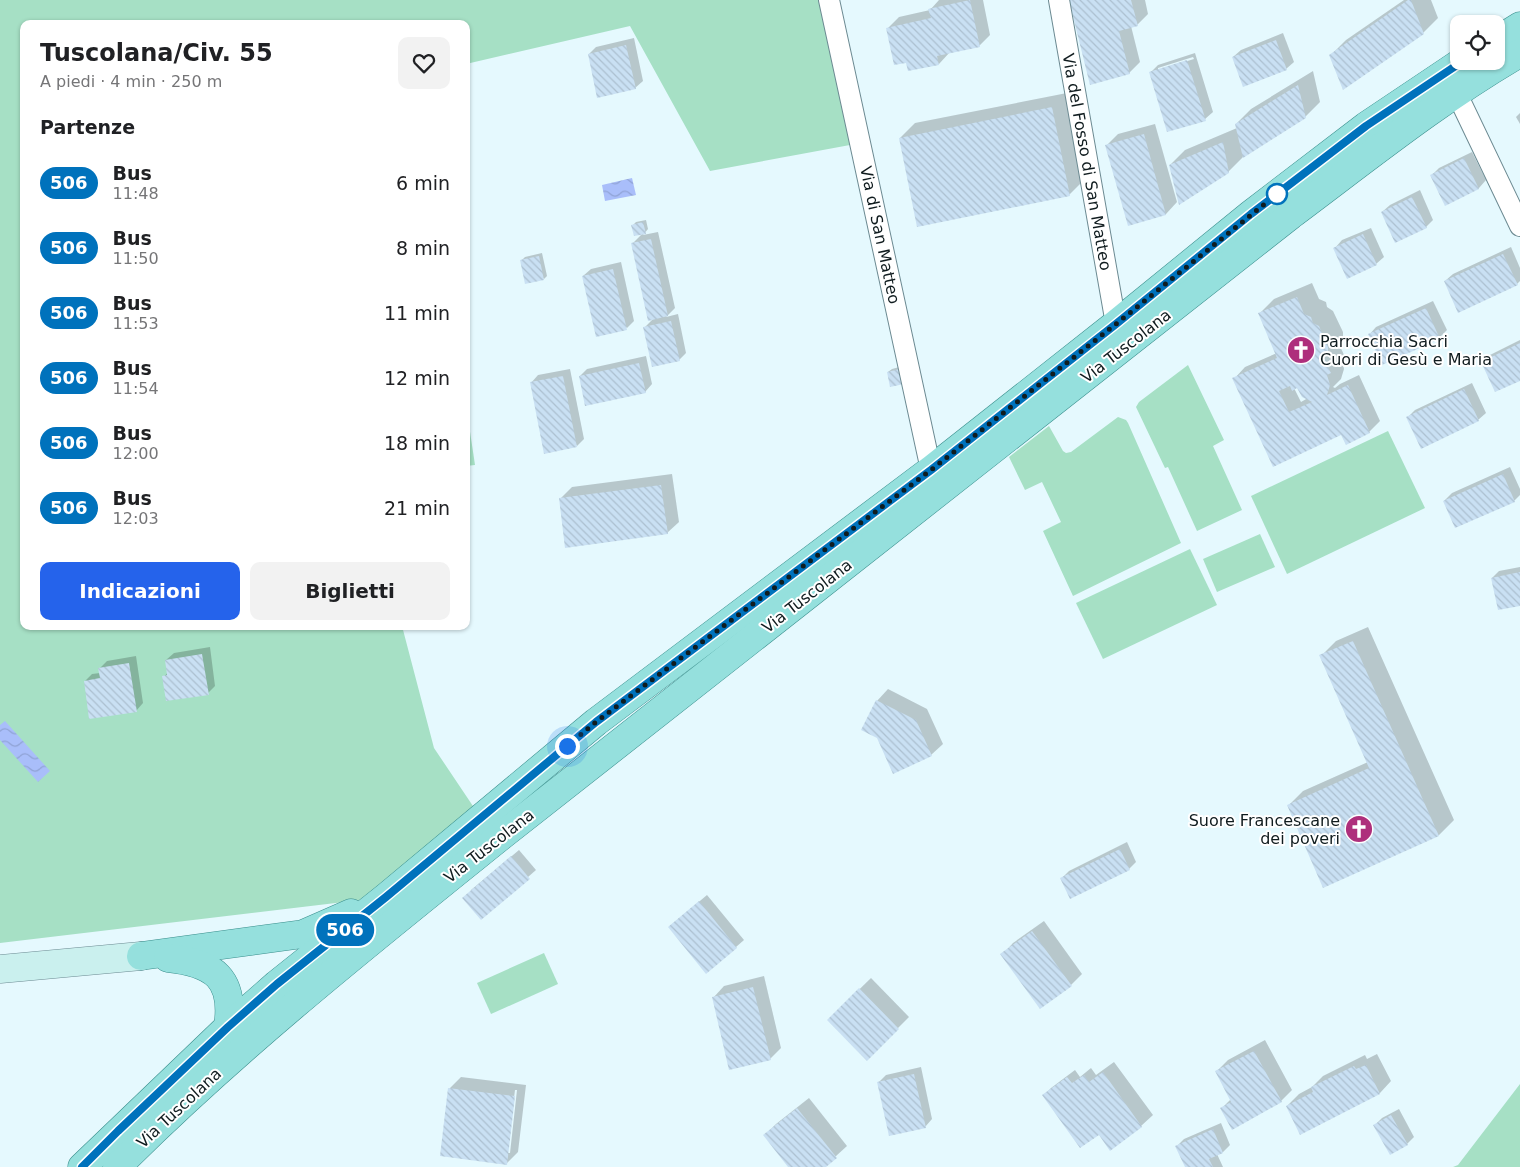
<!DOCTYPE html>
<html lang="it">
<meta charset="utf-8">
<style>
:root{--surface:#fff;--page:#f2f2f2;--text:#202124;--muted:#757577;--accent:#2563eb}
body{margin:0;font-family:"DejaVu Sans",sans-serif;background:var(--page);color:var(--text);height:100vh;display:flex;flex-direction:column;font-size:19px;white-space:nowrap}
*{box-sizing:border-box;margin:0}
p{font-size:16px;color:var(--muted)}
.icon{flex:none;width:28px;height:28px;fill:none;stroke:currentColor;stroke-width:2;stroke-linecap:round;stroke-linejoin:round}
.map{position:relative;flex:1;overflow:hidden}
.panel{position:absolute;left:20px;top:20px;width:450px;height:610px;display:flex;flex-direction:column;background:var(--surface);border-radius:10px;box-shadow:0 1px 4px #0004}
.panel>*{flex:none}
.badge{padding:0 10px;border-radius:16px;font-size:18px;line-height:32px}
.buttons{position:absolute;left:1450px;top:15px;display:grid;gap:10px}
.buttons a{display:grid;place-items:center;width:55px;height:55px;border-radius:10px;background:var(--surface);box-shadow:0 1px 4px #0004;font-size:25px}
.you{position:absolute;width:25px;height:25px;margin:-12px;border:4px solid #fff;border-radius:50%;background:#1a73e8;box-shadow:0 0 0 8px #1a73e833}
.map>.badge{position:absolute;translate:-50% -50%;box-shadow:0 0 0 2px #fff}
h2{padding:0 20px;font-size:19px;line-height:45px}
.round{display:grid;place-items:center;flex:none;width:52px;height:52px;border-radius:10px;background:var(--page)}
.overview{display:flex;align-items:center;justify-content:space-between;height:85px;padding:0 20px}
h1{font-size:24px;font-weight:800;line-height:38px}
.cta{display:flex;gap:10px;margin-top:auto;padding:10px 20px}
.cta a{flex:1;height:58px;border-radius:10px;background:var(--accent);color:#fff;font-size:20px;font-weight:800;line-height:58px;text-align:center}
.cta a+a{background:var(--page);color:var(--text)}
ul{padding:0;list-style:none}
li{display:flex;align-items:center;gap:15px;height:65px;padding:0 20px}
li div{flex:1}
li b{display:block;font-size:19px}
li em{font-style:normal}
li .badge{min-width:55px;font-weight:700;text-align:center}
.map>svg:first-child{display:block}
</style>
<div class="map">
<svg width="1520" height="1167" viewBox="0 0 1520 1167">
<defs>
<pattern id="water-waves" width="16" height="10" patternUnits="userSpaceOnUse" patternTransform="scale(1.25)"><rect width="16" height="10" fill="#a9befa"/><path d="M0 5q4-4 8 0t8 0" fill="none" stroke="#90a3d6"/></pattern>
<pattern id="building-back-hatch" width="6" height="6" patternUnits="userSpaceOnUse" patternTransform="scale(1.25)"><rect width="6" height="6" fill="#c9e0f3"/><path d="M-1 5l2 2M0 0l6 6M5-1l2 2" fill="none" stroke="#acc0d0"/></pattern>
</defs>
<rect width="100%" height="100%" fill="#e5f9fe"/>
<g fill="#a6e0c5">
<polygon points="0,0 820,0 850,145 710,171 630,26 466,64 466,24 24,24 24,626 402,626 434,748 481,818 386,897 0,943"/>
<polygon points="1188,365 1224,440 1213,446 1242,510 1197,531 1168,467 1165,468 1136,407 1139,402"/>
<polygon points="466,405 475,465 466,466"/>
<polygon points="1118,417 1126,420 1128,423 1181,543 1073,596 1043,531 1061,522 1042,482 1025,490 1009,457 1049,426 1063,451 1066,453 1071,452"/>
<polygon points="1388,431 1425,508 1287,574 1251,496"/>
<polygon points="1260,534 1275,567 1217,592 1203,559"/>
<polygon points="1190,549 1217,605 1103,659 1076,603"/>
<polygon points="544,953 558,984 491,1014 477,983"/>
<polygon points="1520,1084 1520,1167 1453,1167 1458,1165"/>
</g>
<g fill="url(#water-waves)">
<polygon points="632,178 636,195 605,201 602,185"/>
<polygon points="5,721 50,771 38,782 0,740 0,725"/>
</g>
<g fill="#0003" fill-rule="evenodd">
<polygon points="939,0 983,0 990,35 979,46 950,52 939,64 907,61 888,28 899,17 930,10"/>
<polygon points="1070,0 1145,0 1148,14 1137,25 1131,26 1140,62 1129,73"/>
<polygon points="1404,0 1431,0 1438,18 1423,33 1331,55 1346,40"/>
<polygon points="1283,33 1294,62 1286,69 1233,57 1241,50"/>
<polygon points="634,38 643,81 635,88 589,54 596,47"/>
<path d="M 1195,53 L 1213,112 L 1205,119 L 1151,72 L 1158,65 ZM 1193,57 L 1194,59 L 1158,70 L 1158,68 Z"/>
<polygon points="1313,71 1320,102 1305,117 1243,157 1228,172 1170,165 1185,150 1237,128 1236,124 1251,109"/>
<polygon points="1067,93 1084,180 1069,195 900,138 915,123"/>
<polygon points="1520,113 1520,124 1516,117"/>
<polygon points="1155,124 1177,202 1166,214 1129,224 1106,146 1118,134"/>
<polygon points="1472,152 1486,180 1479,188 1445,204 1431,176 1439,168"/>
<polygon points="1420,190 1433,220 1426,227 1382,212 1390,205"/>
<polygon points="646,220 648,229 643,235 658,232 675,308 666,317 678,314 686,353 679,360 645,327 654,318 633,243 643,233 633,225 636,222"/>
<polygon points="1371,228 1384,257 1376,264 1335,248 1342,240"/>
<polygon points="1511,247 1520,268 1520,281 1517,284 1445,281 1453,274"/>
<polygon points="542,253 547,276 544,279 522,260 525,257"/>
<polygon points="621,262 634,321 627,328 583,276 591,269"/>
<path d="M 1312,283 L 1319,299 L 1326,302 L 1327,307 L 1333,311 L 1343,332 L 1343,336 L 1338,342 L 1345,357 L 1342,360 L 1344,369 L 1341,379 L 1333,387 L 1335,388 L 1340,384 L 1359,375 L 1380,421 L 1369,432 L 1342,433 L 1274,465 L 1234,379 L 1245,367 L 1277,353 L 1259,314 L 1274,299 ZM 1297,387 L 1308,398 L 1301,402 L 1294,388 Z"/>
<polygon points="1433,301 1447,330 1439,338 1369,335 1376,327"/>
<polygon points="1520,340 1520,380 1482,362 1490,355"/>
<polygon points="646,356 652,384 645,392 580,376 587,369"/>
<polygon points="903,366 891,386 888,372 892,369"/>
<polygon points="570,369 584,439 577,446 531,383 538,375"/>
<polygon points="1472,383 1486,413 1478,420 1408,417 1415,410"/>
<polygon points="1510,467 1520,489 1520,495 1514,501 1444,501 1452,493"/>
<polygon points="672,474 679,522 667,533 560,499 572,487"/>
<polygon points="1520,567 1520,604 1492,578 1499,571"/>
<polygon points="1368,627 1454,820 1439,835 1324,886 1288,806 1303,791 1368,762 1321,656 1336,641"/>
<polygon points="210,647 215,686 208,693 164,677 168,672 166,660 174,653"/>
<polygon points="136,656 143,703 136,711 85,681 92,674 100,673 100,668 107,661"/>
<polygon points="888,689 927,709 943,744 931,755 878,737 877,701"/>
<polygon points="1127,842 1136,862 1129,869 1062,878 1069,871"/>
<polygon points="519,850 536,870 481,918 471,890"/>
<polygon points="707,895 744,940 736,947 669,927"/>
<polygon points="1044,921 1082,974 1071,985 1002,955 1013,943"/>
<polygon points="764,976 781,1048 770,1059 713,998 724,986"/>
<polygon points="871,978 909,1017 867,1059 828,1020"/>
<polygon points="1265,1040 1292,1090 1281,1101 1221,1109 1231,1099 1216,1072 1228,1060"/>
<polygon points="1377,1054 1391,1081 1380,1093 1301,1133 1287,1106 1299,1094 1312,1087 1323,1076 1365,1055 1367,1059"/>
<polygon points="1114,1062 1153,1115 1141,1126 1099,1133 1044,1095 1051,1088 1075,1070 1080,1077 1091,1068 1096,1075"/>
<polygon points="921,1067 932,1119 925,1127 879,1082 886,1075"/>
<path d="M 461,1077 L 526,1085 L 518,1152 L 507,1163 L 450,1088 ZM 515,1090 L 517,1090 L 510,1153 L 507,1153 Z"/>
<polygon points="809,1098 847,1146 824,1167 790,1167 765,1135 776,1124"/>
<polygon points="1399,1109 1414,1137 1407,1144 1375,1125 1382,1118"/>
<polygon points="1221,1123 1230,1145 1223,1152 1217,1154 1223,1167 1186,1167 1177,1146 1184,1139"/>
</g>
<g fill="url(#building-back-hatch)" fill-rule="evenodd">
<polygon points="970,0 980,47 937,56 939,65 908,71 906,63 894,65 886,28 931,18 928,9"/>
<polygon points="1069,0 1131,0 1138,26 1119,31 1130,74 1090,85"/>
<polygon points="1408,0 1411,0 1424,34 1343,90 1329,55"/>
<polygon points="1276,40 1287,70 1243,87 1232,57"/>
<polygon points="626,45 636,89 597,98 588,54"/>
<polygon points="1187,60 1206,121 1167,132 1149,72"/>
<polygon points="1298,85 1306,118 1243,158 1235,124"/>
<polygon points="1052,107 1070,196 917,227 899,138"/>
<polygon points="1144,134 1166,215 1128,226 1105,145"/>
<polygon points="1223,142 1229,173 1179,205 1169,165"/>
<polygon points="1464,158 1479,189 1445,206 1430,175"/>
<polygon points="1412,197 1427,228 1395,243 1381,212"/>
<polygon points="643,222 646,234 634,236 631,225"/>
<polygon points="1363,234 1377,265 1347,279 1333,248"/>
<polygon points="651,239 668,316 648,321 631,243"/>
<polygon points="1503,254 1518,285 1458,313 1444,281"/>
<polygon points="539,256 544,280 525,284 520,260"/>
<polygon points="613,269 627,330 596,337 582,276"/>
<path d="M 1297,297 L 1304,314 L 1311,317 L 1313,323 L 1319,326 L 1328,347 L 1328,352 L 1324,358 L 1331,373 L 1327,375 L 1330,385 L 1327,395 L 1348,385 L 1370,433 L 1346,445 L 1341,435 L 1273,467 L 1232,378 L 1277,358 L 1258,313 ZM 1290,386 L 1292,391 L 1297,388 L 1302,397 L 1312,402 L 1289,412 L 1279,391 Z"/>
<polygon points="1426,308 1440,339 1382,365 1368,334"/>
<polygon points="671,321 680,361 652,367 643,327"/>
<polygon points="1520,343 1520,381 1495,392 1481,362"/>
<polygon points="639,363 646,393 585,406 579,376"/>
<polygon points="900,369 904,384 890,387 887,372"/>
<polygon points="563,376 577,447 544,454 530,382"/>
<polygon points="1464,389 1479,421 1421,449 1406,417"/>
<polygon points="1503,474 1515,502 1455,528 1443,501"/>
<polygon points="661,485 668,534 565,548 559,498"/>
<polygon points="1520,572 1520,606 1498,610 1491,578"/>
<polygon points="1353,641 1439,836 1323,888 1287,805 1369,768 1319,655"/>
<polygon points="202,654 209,695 166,701 162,676 167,675 165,660"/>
<polygon points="129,663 137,712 89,719 84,681 100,678 98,668"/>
<polygon points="876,700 916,720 932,756 893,774 877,738 861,730"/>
<polygon points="1120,849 1130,870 1070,899 1060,878"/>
<polygon points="511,856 530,879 481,920 462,898"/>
<polygon points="699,901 737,948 706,974 668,927"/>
<polygon points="1032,931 1072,986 1040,1009 1000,954"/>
<polygon points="753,987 771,1060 729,1070 712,997"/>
<polygon points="859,988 899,1029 867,1061 827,1020"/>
<polygon points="1254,1051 1282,1102 1232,1130 1220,1108 1231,1102 1215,1071"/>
<polygon points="1366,1065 1380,1094 1300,1135 1286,1106 1313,1092 1311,1087 1354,1066 1356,1069"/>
<polygon points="1103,1072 1142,1127 1110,1151 1099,1135 1080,1148 1042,1095 1067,1077 1072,1083 1084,1075 1089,1082"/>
<polygon points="914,1074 926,1128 889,1136 877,1082"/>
<polygon points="448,1088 515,1096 507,1165 440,1156"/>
<polygon points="797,1108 837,1158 826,1167 788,1167 763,1135"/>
<polygon points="1391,1115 1408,1145 1390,1155 1373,1125"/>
<polygon points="1213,1129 1223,1153 1209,1159 1213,1167 1185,1167 1175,1146"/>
</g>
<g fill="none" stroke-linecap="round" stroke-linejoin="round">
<defs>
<g id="street">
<polyline points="829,0 931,470"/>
<polyline points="1059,0 1116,324"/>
<polyline points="1456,92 1520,226"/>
</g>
<polyline id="secondary" points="0,969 141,956"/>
<g id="primary">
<polyline points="1496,41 1520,26"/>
<polyline points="141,956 303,934 351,913"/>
<path d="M 168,958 C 214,963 235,978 228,1027"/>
<polyline points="82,1167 228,1027 277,984 386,897 596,722 931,470 1116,324 1251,214 1366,126 1463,61"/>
<path d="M 117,1167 C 238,1046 372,940 505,833 L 1291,215 C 1366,159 1439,100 1520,53"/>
</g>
</defs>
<use href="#street" stroke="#6c8a92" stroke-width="22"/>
<use href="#secondary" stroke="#6c8a92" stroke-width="29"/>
<use href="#primary" stroke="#398e8c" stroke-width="29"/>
<use href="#street" stroke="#fff" stroke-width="20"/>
<use href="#secondary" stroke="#caf0ee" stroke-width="28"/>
<use href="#primary" stroke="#95e0dd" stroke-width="28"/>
</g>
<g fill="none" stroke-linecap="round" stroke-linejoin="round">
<defs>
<polyline id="line" points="82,1167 118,1131 228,1027 277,984 386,897 596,722 931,470 1116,324 1251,214 1366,126 1463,61"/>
</defs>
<use href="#line" stroke="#fff" stroke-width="11"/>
<use href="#line" stroke="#0072bc" stroke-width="8"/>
<polyline stroke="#101c1f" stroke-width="5" stroke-dasharray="0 9" points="567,746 596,722 931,470 1116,324 1277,194"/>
</g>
<defs>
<symbol id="church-disc" viewBox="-11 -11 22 22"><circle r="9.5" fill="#ae2f7c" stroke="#fff"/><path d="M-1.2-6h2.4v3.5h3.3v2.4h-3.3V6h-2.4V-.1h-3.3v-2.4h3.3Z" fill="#fff"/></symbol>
</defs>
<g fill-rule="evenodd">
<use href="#church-disc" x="1285" y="334" width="32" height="32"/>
<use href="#church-disc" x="1343" y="813" width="32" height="32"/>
</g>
<circle fill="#fff" stroke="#0072bc" stroke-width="2.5" cx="1277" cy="194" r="10"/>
<g text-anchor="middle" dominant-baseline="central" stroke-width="4" stroke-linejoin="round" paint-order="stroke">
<g font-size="16" fill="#101c1f" stroke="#fff">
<text transform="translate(1087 162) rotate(80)">Via del Fosso di San Matteo</text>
<text transform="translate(880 235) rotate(78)">Via di San Matteo</text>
<text transform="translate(1126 346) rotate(-38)">Via Tuscolana</text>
<text transform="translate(807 596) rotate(-38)">Via Tuscolana</text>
<text transform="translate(489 846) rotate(-38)">Via Tuscolana</text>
<text transform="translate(179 1108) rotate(-43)">Via Tuscolana</text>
</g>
<g font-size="16" fill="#101c1f" stroke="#fff" text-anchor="start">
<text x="1320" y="341">Parrocchia Sacri<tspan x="1320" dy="18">Cuori di Gesù e Maria</tspan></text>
<text x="1340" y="820" text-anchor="end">Suore Francescane<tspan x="1340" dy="18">dei poveri</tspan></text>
</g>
</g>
</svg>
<div class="buttons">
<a><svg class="icon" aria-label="locate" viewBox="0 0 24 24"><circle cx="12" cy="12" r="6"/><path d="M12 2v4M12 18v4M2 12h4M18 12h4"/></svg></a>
</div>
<div class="you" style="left:567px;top:746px"></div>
<b class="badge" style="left:345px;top:930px;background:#0072bc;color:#fff">506</b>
<section class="panel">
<div class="overview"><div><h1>Tuscolana/Civ. 55</h1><p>A piedi · 4 min · 250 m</p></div><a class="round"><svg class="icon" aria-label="heart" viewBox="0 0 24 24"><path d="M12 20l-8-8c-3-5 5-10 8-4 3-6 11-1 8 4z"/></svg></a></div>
<h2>Partenze</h2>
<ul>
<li><span class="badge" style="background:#0072bc;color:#fff">506</span><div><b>Bus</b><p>11:48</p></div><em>6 min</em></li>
<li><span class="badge" style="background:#0072bc;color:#fff">506</span><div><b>Bus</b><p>11:50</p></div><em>8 min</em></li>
<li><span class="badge" style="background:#0072bc;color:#fff">506</span><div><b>Bus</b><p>11:53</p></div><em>11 min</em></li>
<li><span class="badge" style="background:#0072bc;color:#fff">506</span><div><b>Bus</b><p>11:54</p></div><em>12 min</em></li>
<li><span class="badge" style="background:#0072bc;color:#fff">506</span><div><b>Bus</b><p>12:00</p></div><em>18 min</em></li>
<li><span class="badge" style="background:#0072bc;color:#fff">506</span><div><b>Bus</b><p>12:03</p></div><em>21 min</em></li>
</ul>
<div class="cta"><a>Indicazioni</a><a>Biglietti</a></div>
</section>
</div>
